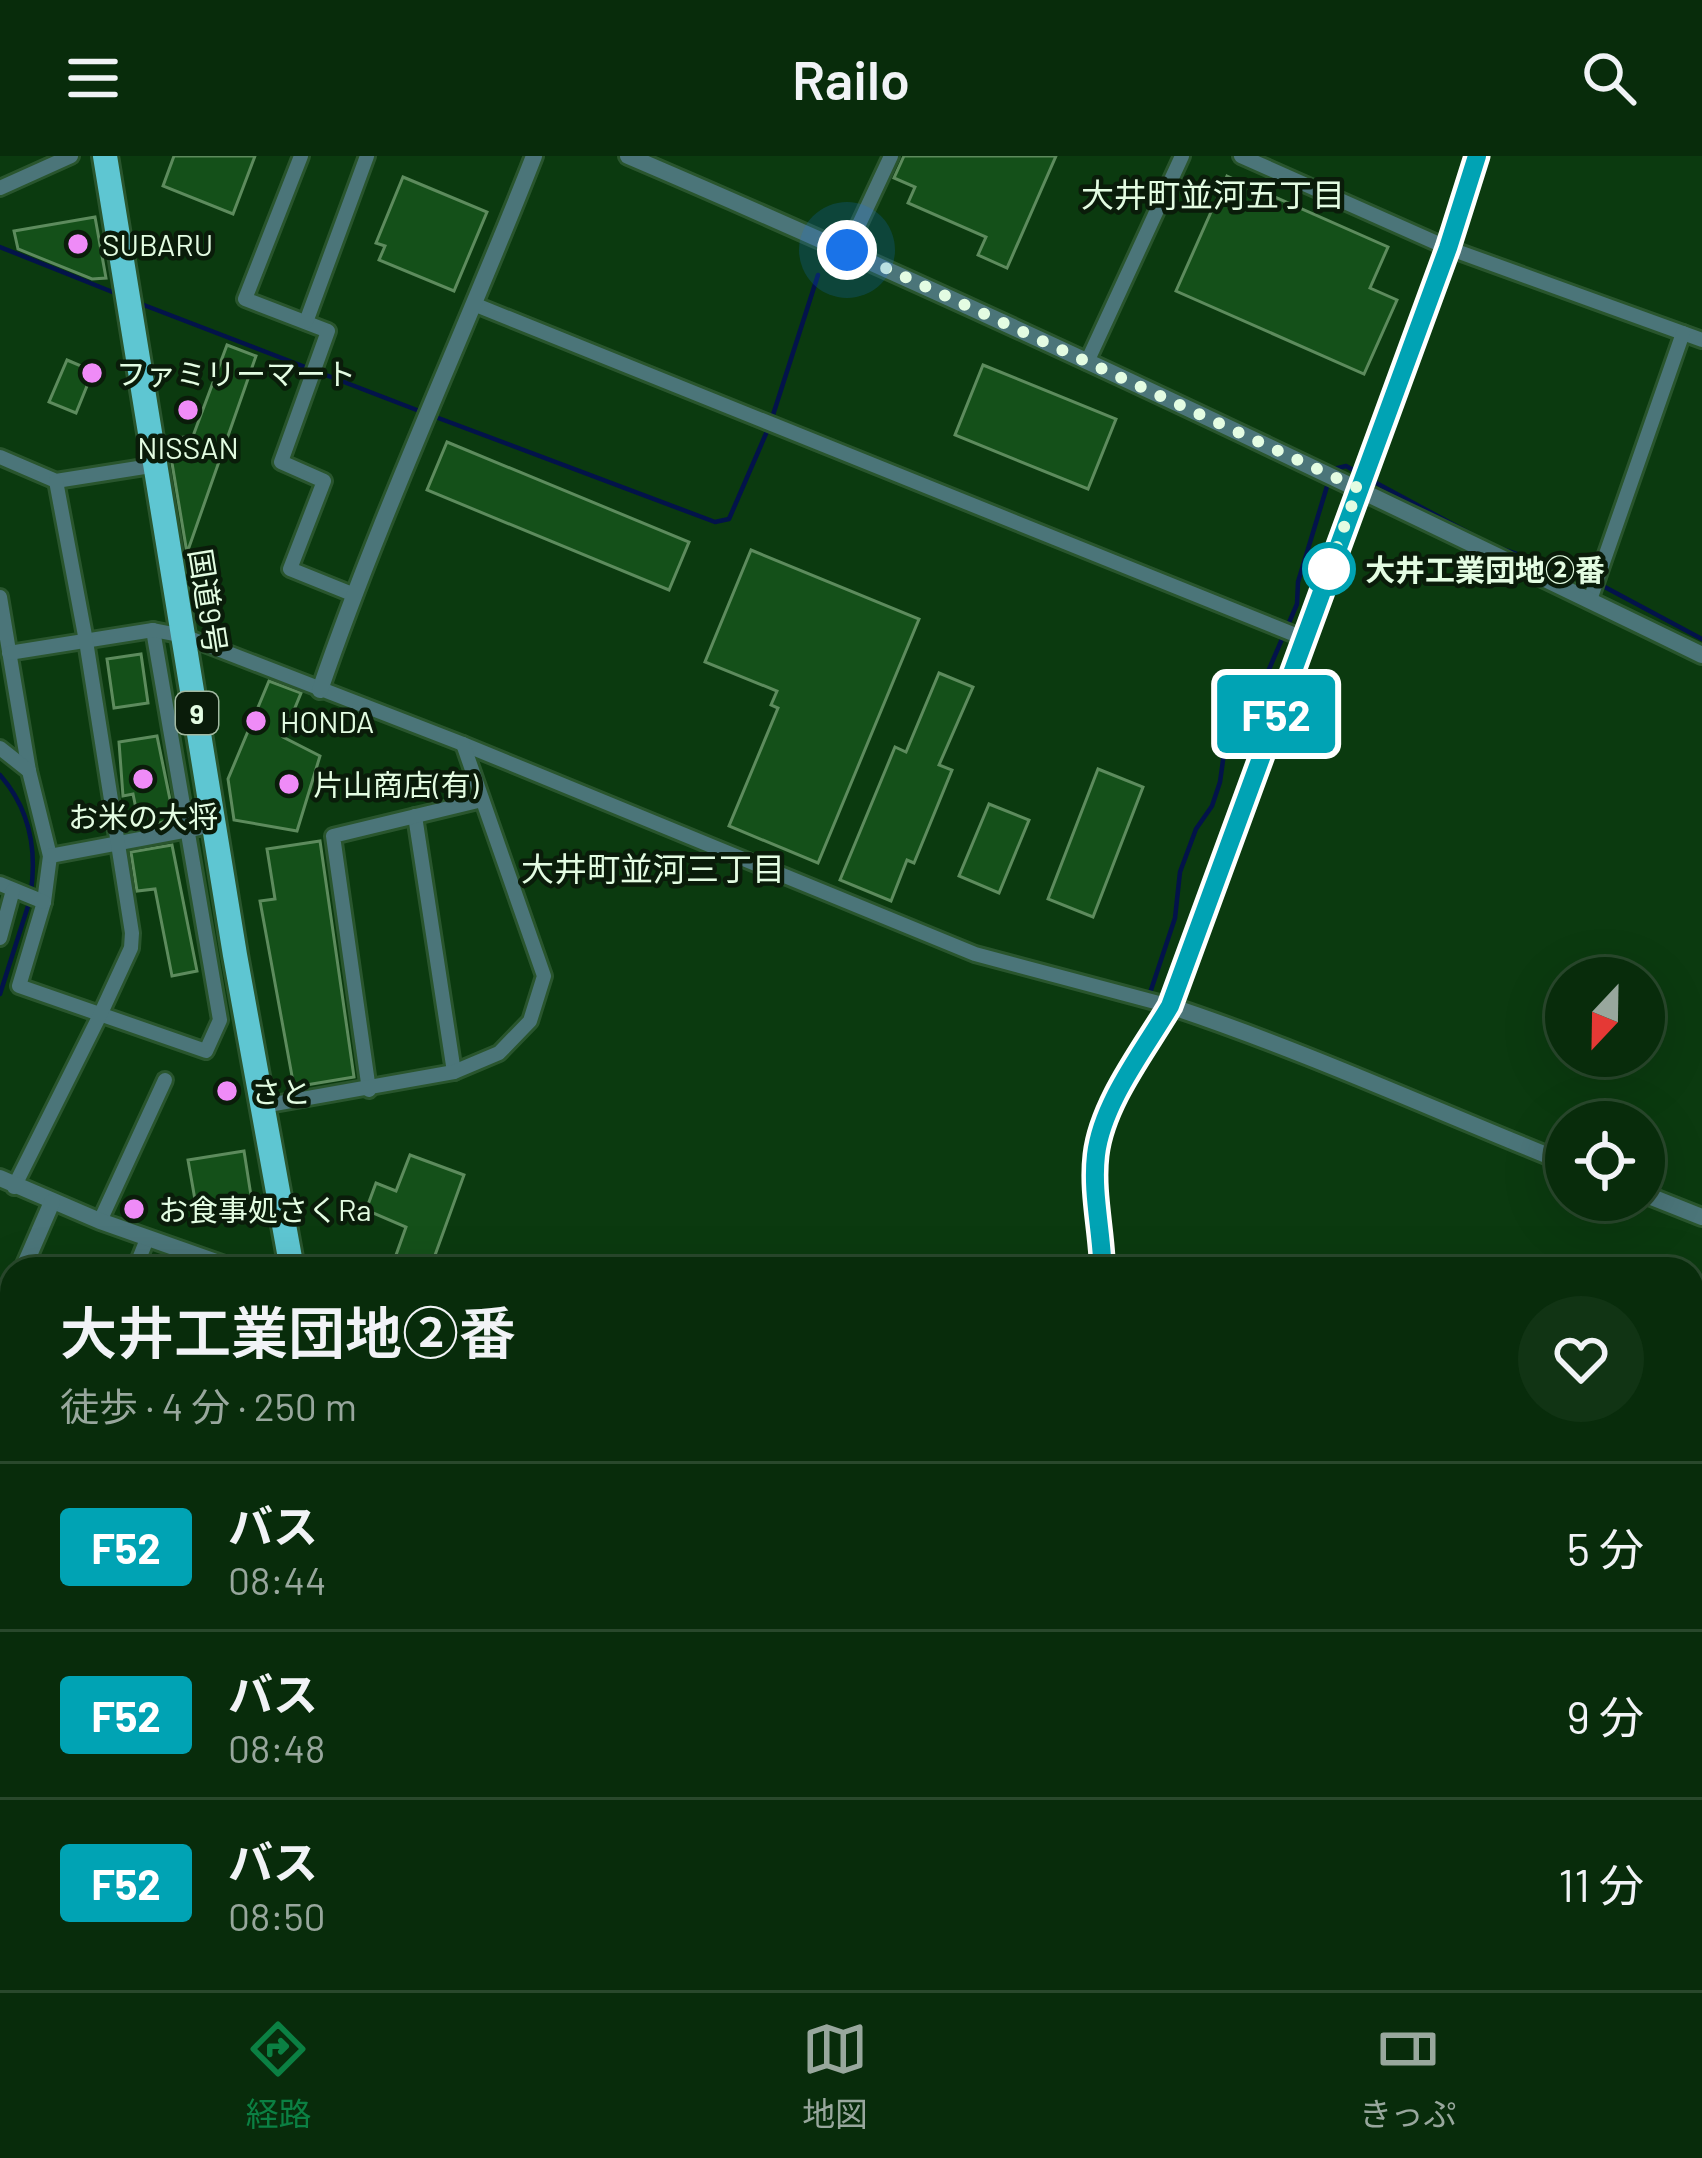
<!DOCTYPE html>
<html lang="ja">
<meta charset="utf-8">
<style>
:root{--surface:#082c0b;--page:#113414;--text:#f1f3f6;--muted:#98a79d;--line:#29482c;--accent:#0b8043}
body{margin:0;font-family:Barlow,"Noto Sans JP",sans-serif;background:var(--page);color:var(--text);height:100vh;display:flex;flex-direction:column;font-size:45px;white-space:nowrap}
*{box-sizing:border-box;margin:0}
p{font-size:39px;color:var(--muted)}
.icon{flex:none;width:66px;height:66px;fill:none;stroke:currentColor;stroke-width:2;stroke-linecap:round;stroke-linejoin:round}
.map{position:relative;flex:1;overflow:hidden}
.side{position:absolute;left:0px;top:1101px;width:1704px;height:735px;display:flex;flex-direction:column;background:var(--surface);border-radius:36px 36px 0 0;box-shadow:0 12px 48px #0002,0 0 0 3px var(--line)}
.side>*{flex:none}
.badge{padding:0 24px;border-radius:9px;font-size:42px;line-height:78px}
.needle{width:78px;rotate:202deg}
.fabs{position:absolute;left:1545px;top:801px;display:grid;gap:24px}
.fabs a{display:grid;place-items:center;width:120px;height:120px;border-radius:50%;background:var(--surface);box-shadow:0 12px 48px #0002,0 0 0 3px var(--line);font-size:60px}
.you{position:absolute;width:60px;height:60px;margin:-30px;border:9px solid #fff;border-radius:50%;background:#1a73e8;box-shadow:0 0 0 18px #1a73e833}
.map>.badge{position:absolute;translate:-50% -50%;box-shadow:0 0 0 6px #fff}
.round{display:grid;place-items:center;flex:none;width:126px;height:126px;border-radius:63px;background:var(--page)}
.overview{display:flex;align-items:center;justify-content:space-between;height:204px;padding:0 60px}
h1{font-size:57px;font-weight:600;line-height:90px}
ul{padding:0;list-style:none}
li{display:flex;align-items:center;gap:36px;height:168px;padding:0 60px;border-top:3px solid var(--line)}
li div{flex:1}
li b{display:block;font-size:45px}
li em{font-style:normal}
li .badge{min-width:132px;font-weight:700;text-align:center}
header{display:flex;justify-content:space-between;align-items:center;height:156px;padding:0 60px;background:var(--surface);font-size:54px;font-weight:600}
.tabs{display:flex;justify-content:space-around;align-items:center;height:168px;border-top:3px solid var(--line);background:var(--surface);font-size:33px;color:var(--muted)}
.tabs a{display:grid;justify-items:center;gap:6px}
.tabs .active{color:var(--accent)}
.map>svg:first-child{display:block}
</style>
<header><svg class="icon" aria-label="menu" viewBox="0 0 24 24"><path d="M4 6h16M4 12h16M4 18h16"/></svg>Railo<svg class="icon" aria-label="search" viewBox="0 0 24 24"><circle cx="10" cy="10" r="6"/><path d="M15 15l6 6"/></svg></header>
<div class="map">
<svg width="1702" height="1834" viewBox="0 0 1702 1834">
<rect width="100%" height="100%" fill="#0b3a0f"/>
<g fill="none" stroke-linecap="round" stroke-linejoin="round">
<g stroke="#03134a" stroke-width="4.5">
<polyline points="0,91 120,139"/>
<polyline points="136,146 422,256"/>
<polyline points="433,260 715,366 729,363 768,273"/>
<polyline points="772,262 818,119"/>
<polyline points="1367,322 1484,385"/>
<polyline points="1494,390 1591,424"/>
<polyline points="1601,429 1702,483"/>
<path d="M 0,619 C 30,653 37,692 31,735"/>
<polyline points="1151,834 1175,762 1180,716 1196,673 1212,650 1220,626 1225,590 1237,559 1267,518 1297,448 1298,426 1328,327 1334,313 1346,310 1357,316"/>
<polyline points="0,838 29,747"/>
<polyline points="1113,1103 1114,1113"/>
<polyline points="768,1824 769,1834"/>
</g>
</g>
<g fill="#145019" stroke="#5d8b5d" stroke-width="3">
<polygon points="174,0 255,0 233,58 163,30"/>
<polygon points="904,0 1056,0 1007,112 978,99 986,81 908,47 915,31 894,22"/>
<polygon points="1227,20 1388,91 1370,132 1397,144 1364,218 1176,135"/>
<polygon points="403,21 487,56 454,135 379,104 385,90 376,87"/>
<polygon points="95,61 106,122 92,123 18,93 14,75"/>
<polygon points="227,189 256,200 187,397 168,283 193,280"/>
<polygon points="67,204 93,215 76,257 49,246"/>
<polygon points="983,209 1116,263 1088,333 955,279"/>
<polygon points="447,286 689,386 669,434 427,334"/>
<polygon points="751,394 919,463 818,707 729,670 778,552 771,549 777,535 705,506"/>
<polygon points="141,498 148,547 114,552 107,503"/>
<polygon points="939,517 973,531 939,609 952,614 914,707 907,704 891,745 840,724 895,591 906,596"/>
<polygon points="269,525 301,537 283,581 320,600 297,675 234,664 228,623"/>
<polygon points="157,580 174,663 140,672 133,638 123,640 119,586"/>
<polygon points="1098,613 1143,631 1093,761 1048,743"/>
<polygon points="989,648 1029,664 999,737 959,720"/>
<polygon points="320,685 354,921 294,931 260,745 275,743 267,693"/>
<polygon points="172,689 197,815 172,820 155,733 137,735 131,696"/>
<polygon points="244,995 252,1046 197,1055 188,1004"/>
<polygon points="410,999 464,1019 430,1113 391,1113 406,1071 366,1054 376,1027 396,1035"/>
</g>
<g fill="none" stroke-linecap="round" stroke-linejoin="round">
<defs>
<g id="minor">
<polyline points="301,0 245,143 328,175 281,306 324,325 290,413 352,438"/>
<polyline points="1241,0 1448,92 1702,184"/>
<polyline points="0,32 71,0"/>
<polyline points="847,94 891,0"/>
<polyline points="476,149 1303,482"/>
<polyline points="306,166 367,0"/>
<polyline points="1087,206 1182,0"/>
<polyline points="0,301 56,325 157,309"/>
<polyline points="1358,332 1448,92 1477,0"/>
<polyline points="0,441 29,615 50,700 44,746 19,830 206,895 220,864 153,474"/>
<polyline points="1590,444 1683,177"/>
<polyline points="9,497 153,474 184,480 463,588 975,798 1170,850"/>
<polyline points="0,592 29,615"/>
<polyline points="415,660 454,916"/>
<polyline points="50,700 199,672"/>
<polyline points="0,728 44,746"/>
<polyline points="0,782 13,734"/>
<polyline points="369,934 333,680 482,644"/>
<polyline points="263,950 454,916 499,897 530,865 544,820 463,588"/>
<polyline points="14,1031 101,857 131,792 132,777 86,485 56,325"/>
<polyline points="100,1065 165,924"/>
<polyline points="135,1113 147,1083"/>
<polyline points="0,1330 12,1335"/>
<polyline points="0,1399 12,1402"/>
<polyline points="0,1471 12,1474"/>
<polyline points="0,1679 12,1677"/>
<polyline points="139,1834 143,1824"/>
<polyline points="460,1834 464,1825 487,1834"/>
<polyline points="516,1834 520,1824"/>
<polyline points="731,1834 752,1832"/>
</g>
<g id="tertiary">
<path d="M 628,0 C 991,155 1347,327 1702,499"/>
<path d="M 320,534 C 382,353 464,179 534,0"/>
<path d="M 1170,850 C 1305,895 1434,954 1566,1007"/>
<polyline points="0,1022 100,1065 236,1113"/>
<polyline points="1644,1038 1702,1061"/>
<polyline points="23,1113 52,1046"/>
<polyline points="1099,1113 1102,1102 1095,1030 1096,996 1102,976 1116,942 1170,850 1358,332"/>
<polyline points="0,1167 12,1140"/>
<polyline points="1692,1819 1702,1793"/>
<polyline points="1289,1828 1291,1824"/>
<polyline points="1052,1834 1056,1824"/>
</g>
<g id="secondary">
<polyline points="0,1595 12,1624"/>
<polyline points="1692,1709 1702,1713"/>
<polyline points="104,1824 108,1834"/>
</g>
<g id="trunk">
<polyline points="105,0 235,799 292,1113"/>
<polyline points="405,1824 406,1834"/>
</g>
</defs>
<use href="#minor" stroke="#29552d" stroke-width="20"/>
<use href="#tertiary" stroke="#29552d" stroke-width="22"/>
<use href="#secondary" stroke="#29552d" stroke-width="24"/>
<use href="#trunk" stroke="#29552d" stroke-width="30"/>
<use href="#minor" stroke="#4b7579" stroke-width="14"/>
<use href="#tertiary" stroke="#4b7579" stroke-width="16"/>
<use href="#secondary" stroke="#569ca3" stroke-width="18"/>
<use href="#trunk" stroke="#5ec6d2" stroke-width="24"/>
</g>
<g fill="none" stroke-linecap="round" stroke-linejoin="round">
<defs>
<path id="line" d="M 1099,1113 L 1102,1102 C 1100,1068 1092,1033 1096,999 C 1102,947 1144,894 1170,850 L 1448,92 L 1477,0"/>
</defs>
<use href="#line" stroke="#fff" stroke-width="27"/>
<use href="#line" stroke="#00a3b4" stroke-width="18"/>
<polyline stroke="#e3fce2" stroke-width="12" stroke-dasharray="0 21.6" points="847,94 1358,332 1329,413"/>
</g>
<g fill="#ef8bf7" stroke="#0a1c0a" stroke-width="4.5">
<circle cx="78" cy="88" r="12"/>
<circle cx="92" cy="217" r="12"/>
<circle cx="188" cy="254" r="12"/>
<circle cx="256" cy="565" r="12"/>
<circle cx="143" cy="623" r="12"/>
<circle cx="289" cy="628" r="12"/>
<circle cx="227" cy="935" r="12"/>
<circle cx="134" cy="1053" r="12"/>
</g>
<circle fill="#fff" stroke="#00a3b4" stroke-width="6" cx="1329" cy="413" r="24"/>
<g text-anchor="middle" dominant-baseline="central" stroke-width="9" stroke-linejoin="round" paint-order="stroke">
<rect fill="#0a1c0a" stroke="#a2b9a1" stroke-width="3" x="176" y="536" width="42" height="42" rx="9"/>
<g font-size="27" font-weight="bold" fill="#e3fce2">
<text x="197" y="557">9</text>
</g>
<g font-size="30" fill="#e3fce2" stroke="#0a1c0a" text-anchor="start">
<text x="102" y="88">SUBARU</text>
<text x="116" y="217">ファミリーマート</text>
<text x="188" y="291" text-anchor="middle">NISSAN</text>
<text x="280" y="565">HONDA</text>
<text x="313" y="628">片山商店(有)</text>
<text x="143" y="660" text-anchor="middle">お米の大将</text>
<text x="251" y="935">さと</text>
<text x="158" y="1053">お食事処さくRa</text>
</g>
<g font-size="30" font-weight="bold" fill="#e3fce2" stroke="#0a1c0a" text-anchor="start">
<text x="1365" y="413">大井工業団地②番</text>
</g>
<g font-size="30" fill="#e3fce2" stroke="#0a1c0a">
<text transform="translate(209 445) rotate(81)">国道9号</text>
</g>
<g font-size="33" fill="#e3fce2" stroke="#0a1c0a">
<text x="1213" y="38">大井町並河五丁目</text>
<text x="653" y="712">大井町並河三丁目</text>
</g>
</g>
</svg>
<div class="fabs">
<a><svg class="needle" viewBox="-14 -14 28 28"><path d="M0-13l5 13h-10z" fill="#e53935"/><path d="M0 13l5-13h-10z" fill="#98a79d"/></svg></a>
<a><svg class="icon" aria-label="locate" viewBox="0 0 24 24"><circle cx="12" cy="12" r="6"/><path d="M12 2v4M12 18v4M2 12h4M18 12h4"/></svg></a>
</div>
<div class="you" style="left:847px;top:94px"></div>
<b class="badge" style="left:1276px;top:558px;background:#00a3b4;color:#fff">F52</b>
<section class="side">
<div class="overview"><div><h1>大井工業団地②番</h1><p>徒歩 · 4 分 · 250 m</p></div><a class="round"><svg class="icon" aria-label="heart" viewBox="0 0 24 24"><path d="M12 20l-8-8c-3-5 5-10 8-4 3-6 11-1 8 4z"/></svg></a></div>
<ul>
<li><span class="badge" style="background:#00a3b4;color:#fff">F52</span><div><b>バス</b><p>08:44</p></div><em>5 分</em></li>
<li><span class="badge" style="background:#00a3b4;color:#fff">F52</span><div><b>バス</b><p>08:48</p></div><em>9 分</em></li>
<li><span class="badge" style="background:#00a3b4;color:#fff">F52</span><div><b>バス</b><p>08:50</p></div><em>11 分</em></li>
</ul>
</section>
</div>
<nav class="tabs">
<a class="active"><svg class="icon" aria-label="directions" viewBox="0 0 24 24"><path d="M12 3l9 9-9 9-9-9zM9 14v-3h6M13 9l2 2-2 2"/></svg>経路</a>
<a><svg class="icon" aria-label="map" viewBox="0 0 24 24"><path d="M3 6l6-2 6 2 6-2v14l-6 2-6-2-6 2zM9 4v14M15 6v14"/></svg>地図</a>
<a><svg class="icon" aria-label="tickets" viewBox="0 0 24 24"><path d="M3 7h18v10H3zM15 7v10"/></svg>きっぷ</a>
</nav>
